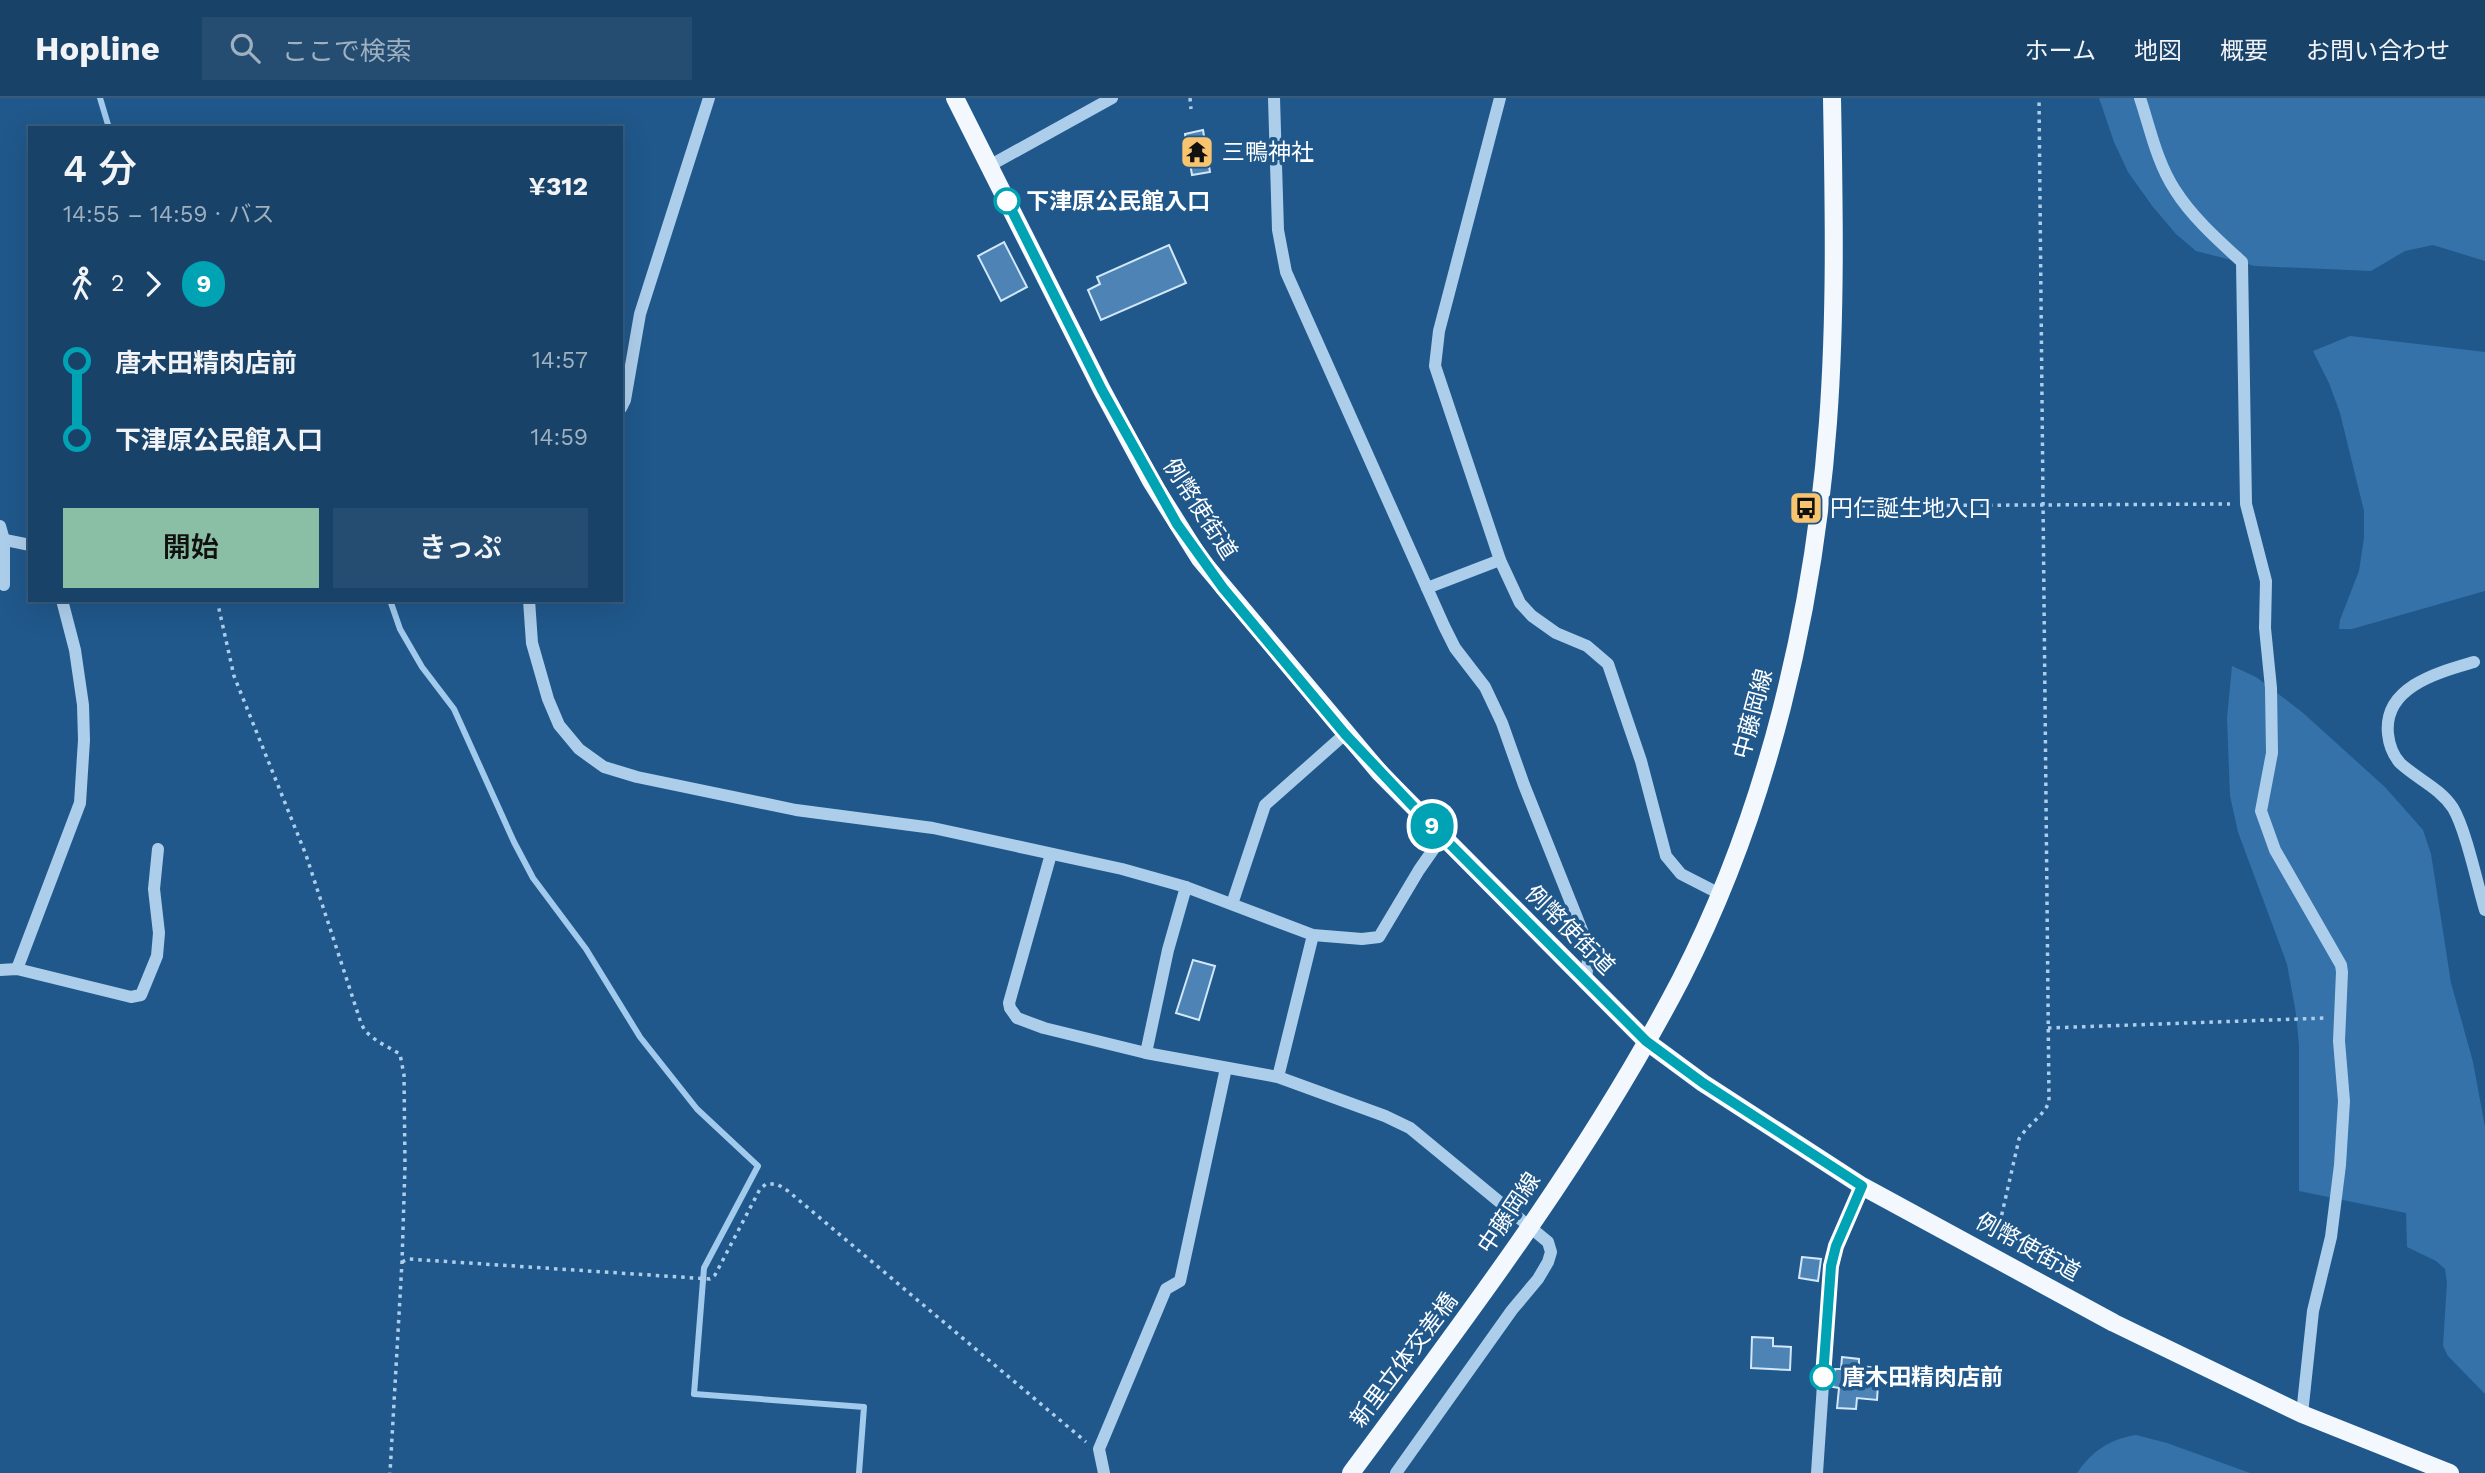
<!DOCTYPE html>
<html lang="ja">
<meta charset="utf-8">
<style>
:root{--surface:#184268;--page:#254d71;--text:#f1f3f6;--muted:#9fb0c0;--line:#365b7c;--accent:#8abfa5}
body{margin:0;font-family:"Work Sans","Noto Sans JP",sans-serif;background:var(--page);color:var(--text);height:100vh;display:flex;flex-direction:column;font-size:26px;white-space:nowrap}
*{box-sizing:border-box;margin:0}
p{font-size:23px;color:var(--muted)}
.icon{flex:none;width:38px;height:38px;fill:none;stroke:currentColor;stroke-width:2;stroke-linecap:round;stroke-linejoin:round}
.map{position:relative;flex:1;overflow:hidden}
.drawer{position:absolute;left:28px;top:28px;width:595px;height:476px;display:flex;flex-direction:column;background:var(--surface);border-radius:0px;box-shadow:0 7px 28px #0002,0 0 0 2px var(--line)}
.drawer>*{flex:none}
.badge{padding:0 14px;border-radius:23px;font-size:24px;line-height:46px}
.map>.badge{position:absolute;translate:-50% -50%;box-shadow:0 0 0 4px #fff}
.legs{display:flex;align-items:center;gap:10px;height:77px;padding:0 35px;font-size:23px}
.legs p{margin-inline-start:auto}
.overview{display:flex;align-items:center;justify-content:space-between;height:119px;padding:0 35px}
h1{font-size:38px;font-weight:600;line-height:52px}
.button{display:flex;gap:14px;margin-top:auto;padding:14px 35px}
.button a{flex:1;height:80px;border-radius:0px;background:var(--accent);color:#111;font-size:28px;font-weight:600;line-height:80px;text-align:center}
.button a+a{background:var(--page);color:var(--text)}
ul{padding:0 35px;list-style:none}
li{display:flex;align-items:center;gap:24px;height:77px;font-size:26px}
li i{display:grid;place-items:center;width:10px;height:100%;margin:0 9px;background:currentColor}
li i::after{content:'';width:18px;height:18px;margin:-9px;border:5px solid;border-radius:50%;background:var(--surface)}
li p{margin-inline-start:auto}
li:first-child i{background:linear-gradient(#0000 50%,currentColor 0)}
li:last-child i{background:linear-gradient(currentColor 50%,#0000 0)}
header{display:flex;align-items:center;gap:42px;box-sizing:border-box;height:98px;padding:0 35px;background:var(--surface);border-bottom:2px solid var(--line)}
header strong{font-size:33px}
nav{display:flex;gap:38px;margin-inline-start:auto;font-size:24px}
.search{width:490px;height:63px;background:var(--page);display:flex;align-items:center;gap:18px;box-sizing:border-box;padding:0 24px;border-radius:0px;color:var(--muted);font-size:26px}
.map>svg:first-child{display:block}
</style>
<header>
<strong>Hopline</strong>
<div class="search"><svg class="icon" aria-label="search" viewBox="0 0 24 24"><circle cx="10" cy="10" r="6"/><path d="M15 15l6 6"/></svg>ここで検索</div>
<nav><a>ホーム</a><a>地図</a><a>概要</a><a>お問い合わせ</a></nav>
</header>
<div class="map">
<svg width="2485" height="1375" viewBox="0 0 2485 1375">
<rect width="100%" height="100%" fill="#20588b"/>
<g fill="#3472a9">
<polygon points="2099,0 2485,0 2485,163 2433,147 2405,153 2371,173 2255,168 2196,153 2176,136 2153,109 2128,74 2114,44"/>
<polygon points="2350,238 2485,254 2485,493 2352,531 2339,531 2340,522 2359,473 2364,440 2364,413 2340,315 2329,285 2313,253"/>
<polygon points="2232,568 2256,579 2302,614 2385,689 2423,732 2431,756 2451,885 2473,964 2485,1029 2485,1296 2448,1258 2443,1248 2447,1184 2445,1171 2436,1163 2407,1149 2406,1115 2299,1093 2299,947 2296,916 2287,866 2238,734 2230,698 2227,620"/>
<path d="M 2136,1337 L 2167,1345 L 2250,1375 L 2077,1375 C 2092,1353 2110,1341 2136,1337 Z"/>
</g>
<g fill="none" stroke-linecap="round" stroke-linejoin="round">
<g stroke="#a1caed" stroke-width="6">
<polyline points="100,0 109,30"/>
<polyline points="390,502 400,531 422,569 454,611 514,744 533,780 586,851 640,939 697,1011 758,1068 704,1170 694,1296 864,1309 859,1375"/>
</g>
</g>
<g fill="#4d84b5" stroke="#d2e7f8" stroke-width="2">
<polygon points="1203,32 1210,74 1192,77 1185,36"/>
<polygon points="1004,144 1027,189 1001,203 978,158"/>
<polygon points="1169,147 1186,185 1101,222 1088,192 1100,186 1097,179"/>
<polygon points="1193,862 1215,868 1199,922 1176,915"/>
<polygon points="1802,1159 1821,1161 1818,1183 1799,1180"/>
<polygon points="1752,1239 1773,1240 1773,1248 1791,1249 1790,1272 1751,1270"/>
<polygon points="1842,1259 1859,1261 1859,1268 1879,1270 1877,1302 1857,1300 1856,1311 1837,1310 1839,1290 1833,1289 1835,1271 1841,1271"/>
</g>
<g fill="none" stroke-linecap="round" stroke-linejoin="round">
<g stroke="#adceeb" stroke-width="3.5" stroke-dasharray="3.5 5" stroke-linecap="butt">
<polyline points="1190,0 1191,11"/>
<polyline points="1836,408 2230,406"/>
<polyline points="217,502 234,578 306,757 361,925 365,933 377,943 400,956 404,977 405,1068 402,1164 390,1375"/>
<polyline points="2048,930 2326,920"/>
<path d="M 1996,1142 L 2019,1041 C 2027,1027 2046,1016 2049,1003 L 2039,0"/>
<polyline points="402,1164 408,1161 710,1181 715,1177 760,1091 766,1086 777,1086 788,1093 1086,1344"/>
</g>
<g stroke="#adceeb" stroke-width="12">
<polyline points="1274,0 1278,132 1286,174 1444,528 1455,550 1485,589 1502,625 1524,687 1589,850 1586,883"/>
<polyline points="1500,0 1439,233 1435,268 1500,462 1520,505 1532,518 1556,535 1587,548 1608,566 1641,663 1666,758 1681,776 1720,796"/>
<path d="M 2140,0 C 2150,30 2157,65 2175,92 C 2192,119 2218,142 2242,164 L 2246,406 L 2266,483 L 2265,530 L 2271,590 L 2272,655 L 2261,713 L 2275,752 L 2341,867 L 2342,874 L 2339,943 L 2344,1003 L 2340,1067 L 2331,1139 L 2313,1213 L 2302,1316"/>
<polyline points="989,68 1112,0"/>
<polyline points="621,310 625,302 640,216 709,0"/>
<polyline points="0,428 4,442 4,487"/>
<polyline points="0,441 30,447"/>
<polyline points="1427,490 1500,462"/>
<polyline points="529,502 532,545 548,601 559,627 579,651 604,669 637,679 796,712 933,730 1122,771 1186,789 1313,837 1362,841 1379,839 1419,772 1442,739"/>
<path d="M 2474,564 C 2440,574 2383,588 2388,636 C 2389,646 2393,657 2400,665 C 2417,681 2440,690 2453,710 C 2466,732 2477,785 2485,812"/>
<polyline points="1051,756 1009,905 1010,910 1017,920 1044,930 1146,955 1278,979 1385,1018 1410,1030 1548,1144 1551,1154 1548,1164 1538,1181 1512,1212 1396,1375"/>
<polyline points="1232,806 1265,707 1345,636"/>
<polyline points="17,871 80,705 84,642 83,607 75,552 62,502"/>
<polyline points="0,872 17,871 131,899 141,897 157,858 159,835 154,791 158,751"/>
<polyline points="1146,955 1168,852 1186,789"/>
<polyline points="1278,979 1313,837"/>
<polyline points="1104,1375 1099,1351 1166,1191 1180,1183 1226,970"/>
<polyline points="1817,1375 1831,1168 1836,1148 1862,1088"/>
</g>
<g stroke="#f2f8fe" stroke-width="18">
<polyline points="955,0 1102,292 1151,383 1200,461 1380,675 1646,943 1703,985 1862,1088 2114,1225 2302,1316 2450,1375"/>
<path d="M 1351,1375 C 1469,1216 1589,1058 1681,881 C 1768,711 1814,513 1828,324 C 1836,216 1834,108 1832,0"/>
</g>
</g>
<g fill="none" stroke-linecap="round" stroke-linejoin="round">
<defs>
<polyline id="line-1" points="1007,103 1102,292 1177,426 1223,490 1345,636 1427,723 1646,943 1703,985 1862,1088 1836,1148 1831,1168 1823,1279"/>
</defs>
<use href="#line-1" stroke="#fff" stroke-width="16"/>
<use href="#line-1" stroke="#00a3b4" stroke-width="10"/>
</g>
<defs>
<symbol id="temple-square" viewBox="-11 -11 22 22"><rect x="-9" y="-9" width="18" height="18" rx="4" fill="#f8c56e" stroke="#20588b"/><path d="M0-6L5-2H3V0L6.5 2.5H4V6H1.5V3h-3V6H-4V2.5H-6.5L-3 0V-2H-5Z" fill="#111"/></symbol>
<symbol id="bus-square" viewBox="-11 -11 22 22"><rect x="-9" y="-9" width="18" height="18" rx="4" fill="#f8c56e" stroke="#20588b"/><path d="M-5-6H5V4H4V6H2V4H-2V6H-4V4H-5ZM-3.5-4V0h7V-4ZM-3.5 1.2v1.5H-2V1.2ZM2 1.2v1.5H3.5V1.2Z" fill="#111"/></symbol>
</defs>
<g fill-rule="evenodd">
<use href="#temple-square" x="1178" y="35" width="38" height="38"/>
<use href="#bus-square" x="1787" y="391" width="38" height="38"/>
</g>
<g fill="#fff" stroke="#00a3b4" stroke-width="3.5">
<circle cx="1007" cy="103" r="12"/>
<circle cx="1823" cy="1279" r="12"/>
</g>
<g text-anchor="middle" dominant-baseline="central" stroke-width="7" stroke-linejoin="round" paint-order="stroke">
<g font-size="23" fill="#fff" stroke="#20588b" text-anchor="start">
<text x="1222" y="54">三鴨神社</text>
<text x="1830" y="410">円仁誕生地入口</text>
</g>
<g font-size="23" font-weight="bold" fill="#fff" stroke="#20588b" text-anchor="start">
<text x="1026" y="103">下津原公民館入口</text>
<text x="1842" y="1279">唐木田精肉店前</text>
</g>
<g font-size="23" fill="#fff" stroke="#20588b">
<text transform="translate(1200 411) rotate(57)">例幣使街道</text>
<text transform="translate(1753 616) rotate(-75)">中藤岡線</text>
<text transform="translate(1570 832) rotate(45)">例幣使街道</text>
<text transform="translate(1509 1115) rotate(-56)">中藤岡線</text>
<text transform="translate(2028 1149) rotate(29)">例幣使街道</text>
<text transform="translate(1404 1262) rotate(-53)">新里立体交差橋</text>
</g>
</g>
</svg>
<b class="badge" style="left:1432px;top:728px;background:#00a3b4;color:#fff">9</b>
<section class="drawer">
<div class="overview"><div><h1>4 分</h1><p>14:55 – 14:59 · バス</p></div><b>¥312</b></div>
<div class="legs"><svg class="icon" aria-label="walk" viewBox="0 0 24 24"><circle cx="13" cy="4" r="2"/><path d="M13 8l-2 6 4 7M11 14l-3 7M7 12l3-4h3l4 4"/></svg>2<svg class="icon" aria-label="forward" viewBox="0 0 24 24"><path d="M9 5l7 7-7 7"/></svg><b class="badge" style="background:#00a3b4;color:#fff">9</b></div>
<ul>
<li><i style="color:#00a3b4"></i><b>唐木田精肉店前</b><p>14:57</p></li>
<li><i style="color:#00a3b4"></i><b>下津原公民館入口</b><p>14:59</p></li>
</ul>
<div class="button"><a>開始</a><a>きっぷ</a></div>
</section>
</div>
